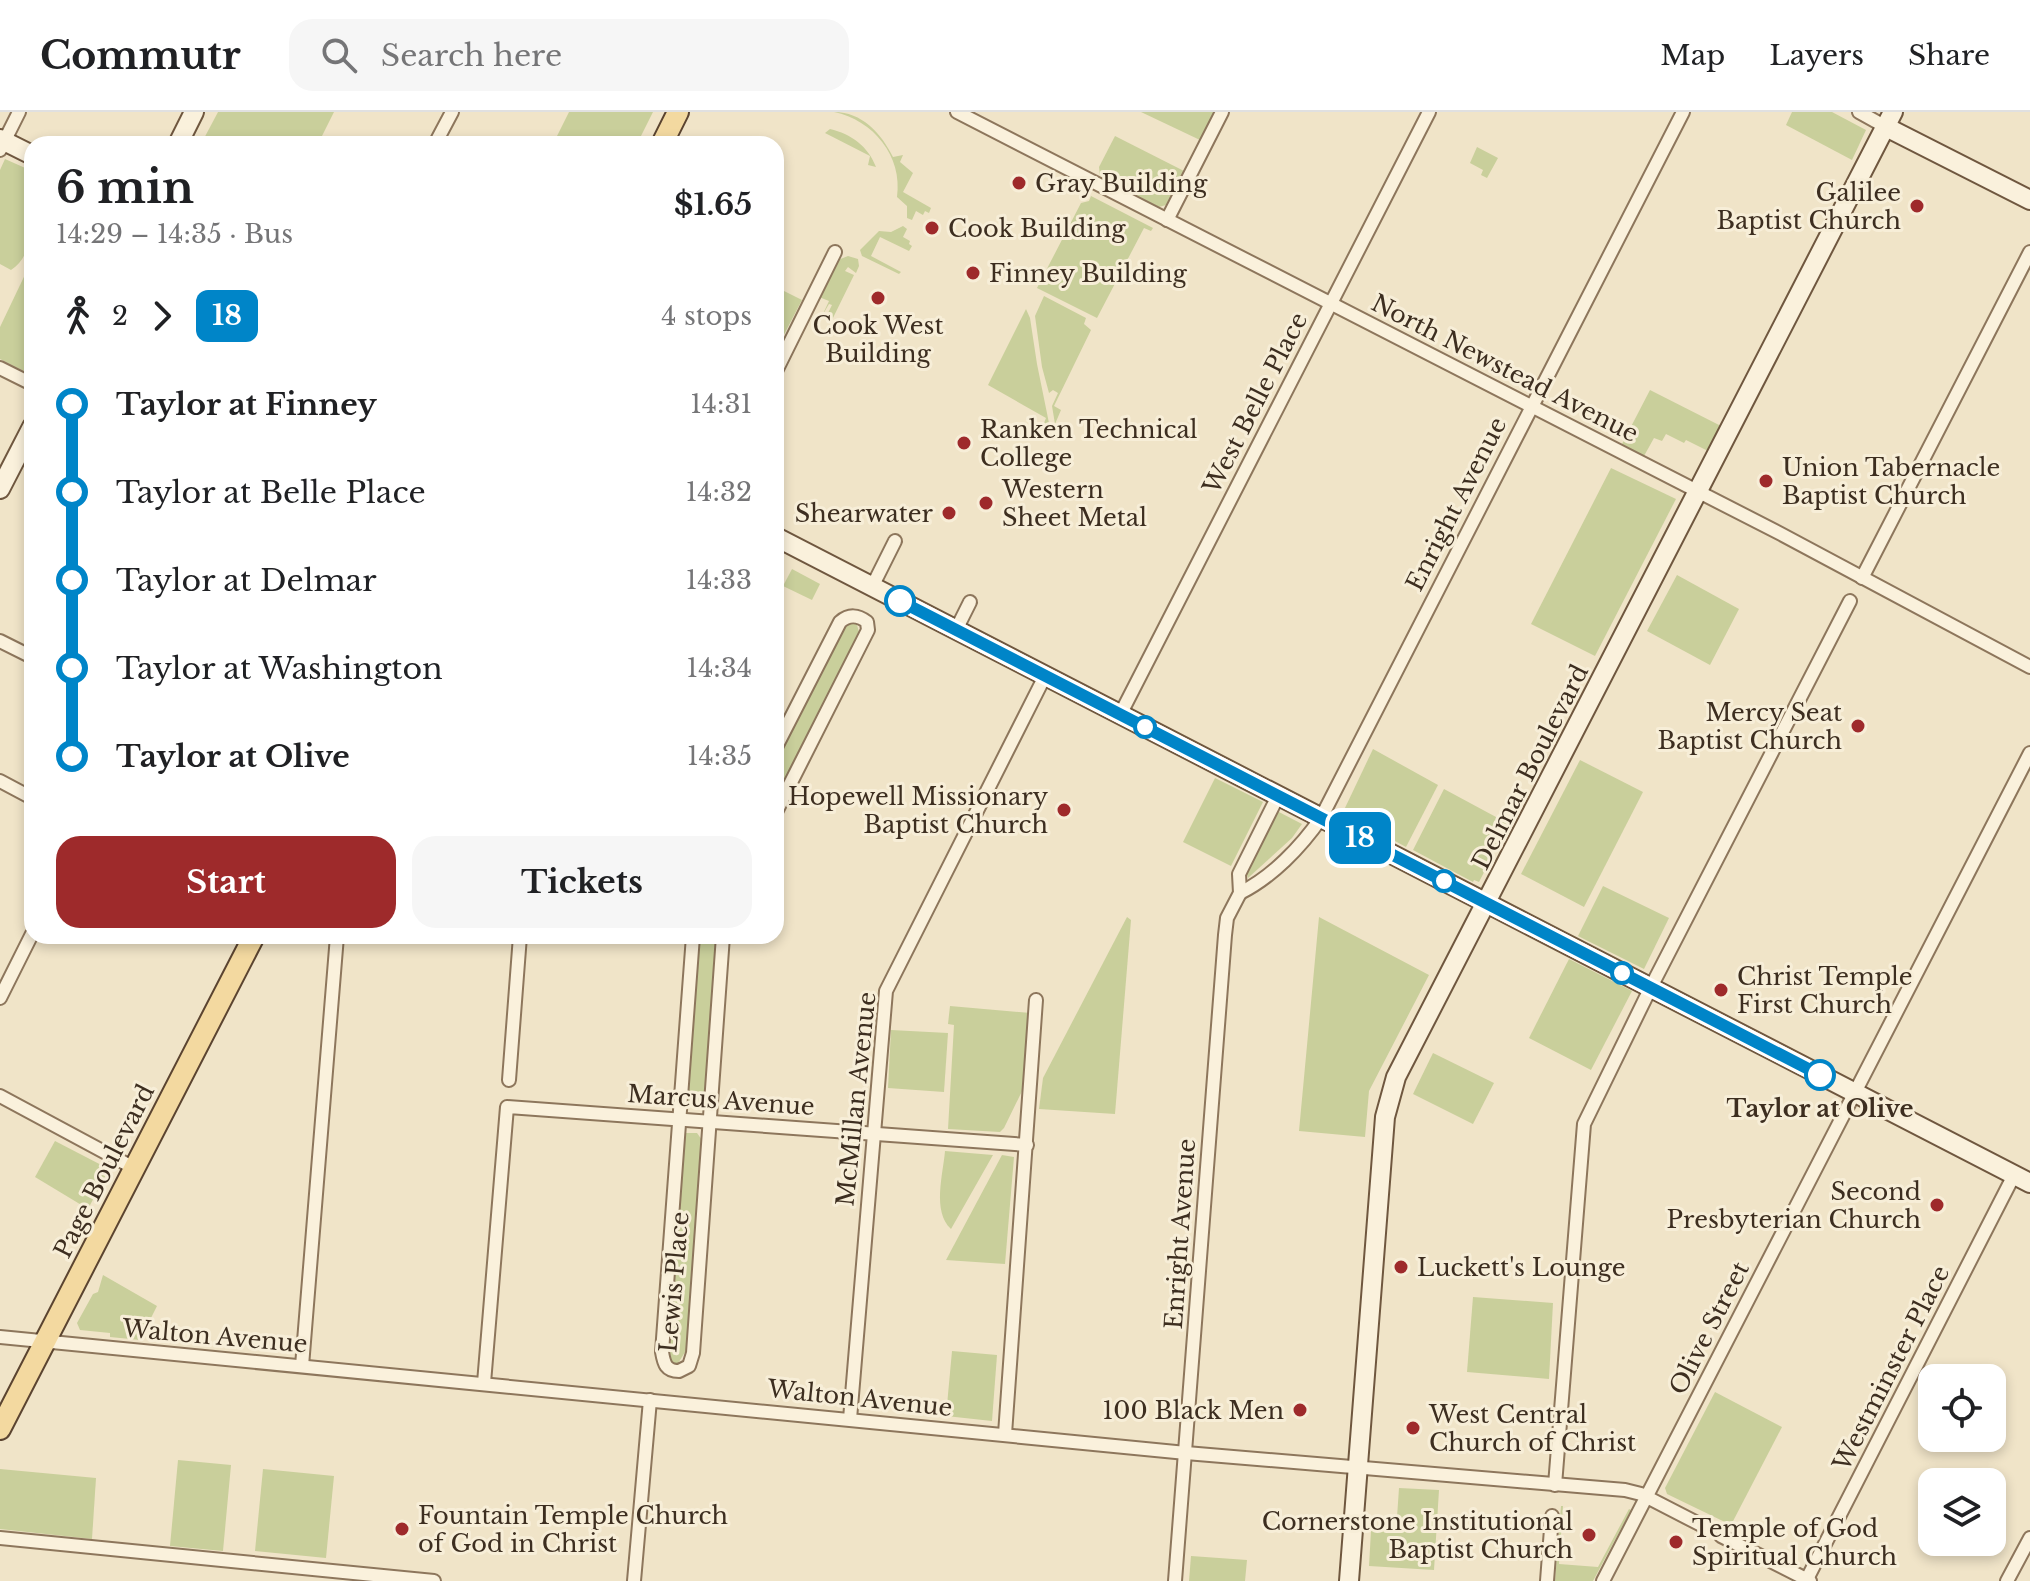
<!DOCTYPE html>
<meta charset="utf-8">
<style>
:root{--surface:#fff;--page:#f6f6f6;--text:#202124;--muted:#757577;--line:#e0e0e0;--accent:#9e2a2b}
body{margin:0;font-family:"Libre Baskerville",serif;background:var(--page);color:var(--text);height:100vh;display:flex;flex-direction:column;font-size:30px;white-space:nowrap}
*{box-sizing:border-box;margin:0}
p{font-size:26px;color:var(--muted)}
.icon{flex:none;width:44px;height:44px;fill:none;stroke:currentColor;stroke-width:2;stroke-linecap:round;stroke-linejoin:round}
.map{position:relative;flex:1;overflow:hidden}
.details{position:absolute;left:24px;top:24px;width:760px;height:808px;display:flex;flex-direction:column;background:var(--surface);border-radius:24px;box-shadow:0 4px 12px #0003}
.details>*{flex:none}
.badge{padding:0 16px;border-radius:12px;font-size:28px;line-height:52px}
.fabs{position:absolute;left:1918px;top:1252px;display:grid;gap:16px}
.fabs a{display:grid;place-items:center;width:88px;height:88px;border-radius:16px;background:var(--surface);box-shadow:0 4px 12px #0003;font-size:40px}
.map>.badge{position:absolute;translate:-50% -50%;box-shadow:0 0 0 4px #fff}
.legs{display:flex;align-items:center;gap:12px;height:88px;padding:0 32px;font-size:26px}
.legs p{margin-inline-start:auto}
.overview{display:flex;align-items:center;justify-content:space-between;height:136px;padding:0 32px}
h1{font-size:44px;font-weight:800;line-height:60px}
.button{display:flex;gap:16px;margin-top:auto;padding:16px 32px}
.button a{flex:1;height:92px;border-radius:24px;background:var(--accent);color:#fff;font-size:32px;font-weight:800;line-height:92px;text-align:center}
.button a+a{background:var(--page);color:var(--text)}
ul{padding:0 32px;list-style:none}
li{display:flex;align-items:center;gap:28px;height:88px;font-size:30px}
li i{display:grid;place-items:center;width:12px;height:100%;margin:0 10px;background:currentColor}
li i::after{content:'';width:20px;height:20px;margin:-10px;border:6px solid;border-radius:50%;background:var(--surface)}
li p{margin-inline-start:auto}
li:first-child i{background:linear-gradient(#0000 50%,currentColor 0)}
li:last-child i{background:linear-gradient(currentColor 50%,#0000 0)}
header{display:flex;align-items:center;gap:48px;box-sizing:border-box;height:112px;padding:0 40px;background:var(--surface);border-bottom:2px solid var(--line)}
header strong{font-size:38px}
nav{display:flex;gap:44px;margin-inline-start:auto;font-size:28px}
.search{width:560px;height:72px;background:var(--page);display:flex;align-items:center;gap:20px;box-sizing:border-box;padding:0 28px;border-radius:24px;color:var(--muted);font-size:30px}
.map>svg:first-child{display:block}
</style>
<header>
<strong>Commutr</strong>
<div class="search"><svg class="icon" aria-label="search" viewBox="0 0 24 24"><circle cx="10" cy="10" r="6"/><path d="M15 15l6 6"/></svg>Search here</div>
<nav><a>Map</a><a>Layers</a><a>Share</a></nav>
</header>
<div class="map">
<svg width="2030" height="1469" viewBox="0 0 2030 1469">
<rect width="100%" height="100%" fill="#f0e4c8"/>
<g fill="#c9cf9b">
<polygon points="218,0 334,0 318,32 201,32"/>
<polygon points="569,0 653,0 637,32 553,32"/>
<path d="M 834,0 C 862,0 881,21 893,45 L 903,43 L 900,50 L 913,61 L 903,80 L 931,96 L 929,101 L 925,99 L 923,103 L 916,99 L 912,108 L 907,106 L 907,94 L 897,85 C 903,44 873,8 834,0 Z"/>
<polygon points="1141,0 1215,0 1200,28"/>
<polygon points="1792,0 1832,0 1866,18 1852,48 1786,13"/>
<path d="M 830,17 C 851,22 868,34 876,55 L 868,53 L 870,44 L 825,21 Z"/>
<polygon points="1115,24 1184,59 1166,93 1159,95 1100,64 1099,55"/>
<polygon points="1477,35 1498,46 1487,66 1481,63 1483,58 1470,51"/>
<path d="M 5,47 L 32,59 C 32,89 40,139 11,158 L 0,152 L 0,58 Z"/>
<polygon points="1091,84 1153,116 1151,119 1144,116 1097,206 1037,176 1081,91 1089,89"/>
<polygon points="903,114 907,117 903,125 910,129 909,132 912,134 909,139 880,125 871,144 901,160 899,162 862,144 860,138 879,119 891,120"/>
<polygon points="848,144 858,147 859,154 856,161 848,155 845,159 854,163 831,210 825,207 832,193 829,192 822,204 829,189 819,185 838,148"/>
<polygon points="32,148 32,263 0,247 0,215"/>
<polygon points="776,175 802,188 776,238"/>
<polygon points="1044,184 1086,206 1084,212 1091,218 1054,294 1061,298 1055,312 1052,294 1058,281 1053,278 1049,281 1042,255 1035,204"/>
<polygon points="1026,197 1030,206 1037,252 1051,321 1042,316 1046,306 988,273"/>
<polygon points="1650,278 1721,314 1708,339 1686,328 1684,331 1666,322 1662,329 1654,326 1644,344 1622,332"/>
<polygon points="1611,356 1676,387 1595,544 1531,512"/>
<polygon points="792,457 820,472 812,488 783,474"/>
<polygon points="1677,463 1739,497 1710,553 1647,519"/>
<polygon points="856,510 860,523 776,687 776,645 841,519 848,512"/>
<polygon points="1373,637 1438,673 1406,735 1345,702 1344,698"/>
<polygon points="1580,648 1643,680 1584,795 1521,762"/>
<polygon points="1215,666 1263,690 1231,754 1183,730"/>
<polygon points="1444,677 1509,712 1479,770 1474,768 1473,770 1413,738"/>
<polygon points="1277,699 1302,712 1292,726 1248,766 1246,760"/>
<polygon points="1603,774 1669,806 1644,857 1578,824"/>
<polygon points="1127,805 1131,808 1115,1002 1039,997 1043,966"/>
<polygon points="1319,805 1429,863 1369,979 1365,1025 1299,1019"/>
<polygon points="699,824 718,824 705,988 701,995 689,994 686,990"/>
<polygon points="1569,847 1632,879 1591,958 1529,926"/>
<polygon points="950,894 1031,901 1025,973 1004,1016 1000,1020 948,1017 954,913 948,912"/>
<polygon points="891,918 948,921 944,980 888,976"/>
<polygon points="1433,941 1494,971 1473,1012 1413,982"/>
<polygon points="686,1021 697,1021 702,1028 687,1237 675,1256 669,1249 667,1235 683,1026"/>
<polygon points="55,1029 109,1057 88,1097 35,1065"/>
<path d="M 945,1039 L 993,1043 L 951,1117 C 932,1099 943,1063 945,1039 Z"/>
<polygon points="1002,1043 1014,1045 1005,1152 946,1148"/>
<polygon points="103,1163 157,1194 140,1228 110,1225 110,1221 80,1218 77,1211 93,1182 98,1180"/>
<polygon points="1473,1185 1553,1191 1549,1267 1467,1260"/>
<polygon points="952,1239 997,1243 992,1309 946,1304"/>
<polygon points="1715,1280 1782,1315 1731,1413 1667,1382 1665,1376"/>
<polygon points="178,1348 231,1353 223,1439 170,1434"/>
<polygon points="0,1357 96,1366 92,1427 0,1417"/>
<polygon points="263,1357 334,1364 326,1446 255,1439"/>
<polygon points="1399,1376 1439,1378 1434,1458 1369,1454 1371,1419 1396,1420"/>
<polygon points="1561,1394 1563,1394 1559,1452 1598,1455 1629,1397 1631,1398 1593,1469 1555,1469"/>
<polygon points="1191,1444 1247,1448 1245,1469 1189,1469"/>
</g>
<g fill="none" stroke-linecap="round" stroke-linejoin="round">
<defs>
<g id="street">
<polyline points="957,0 1781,422 2030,555"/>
<polyline points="1859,0 1886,15"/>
<polyline points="435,32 452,0"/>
<polyline points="0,38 19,0"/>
<polyline points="1167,108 1222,0"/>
<polyline points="0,256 32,272"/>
<polyline points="776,259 835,140"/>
<polyline points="1862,466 2030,140"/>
<polyline points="872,475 895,429"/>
<polyline points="956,518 970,490"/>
<polyline points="0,529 32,545"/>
<polyline points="1120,603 1429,0"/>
<path d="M 776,635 L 840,510 C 849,502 858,503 867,510 L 868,518 L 776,700"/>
<polyline points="0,669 32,686"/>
<path d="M 1240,781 C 1272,765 1301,735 1321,706 L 1683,0"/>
<path d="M 693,824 L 662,1240 C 664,1252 666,1259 679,1259 L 689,1254 L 693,1241 L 723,824"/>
<polyline points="0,886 32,822"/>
<polyline points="509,968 520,824"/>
<polyline points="0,984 134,1056"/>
<polyline points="0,1225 1186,1341 1625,1378 1641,1382 1709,1417"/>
<polyline points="302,1254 337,824"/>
<polyline points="484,1271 507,995 1027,1033"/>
<polyline points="850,1307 886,879 1045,564"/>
<polyline points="1005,1322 1036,888"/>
<polyline points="1555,1373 1584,1012 1651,875 1850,489"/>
<polyline points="1721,1424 1810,1469"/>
<polyline points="0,1426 434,1469"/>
<polyline points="634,1469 650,1288"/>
<polyline points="1175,1469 1225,823 1227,806 1240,781 1239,762 1278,684"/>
<polyline points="1547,1469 1552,1404"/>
<polyline points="1603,1469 2030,641"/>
<polyline points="1806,1469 2014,1063"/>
<polyline points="2007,1469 2030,1426"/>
</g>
<g id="secondary">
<polyline points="1886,15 2030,88"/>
<polyline points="0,27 32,43"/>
<polyline points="178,32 194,0"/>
<polyline points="0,377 32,315"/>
<polyline points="776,425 2030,1071"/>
<polyline points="1349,1469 1385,1005 1396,965 1893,0"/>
</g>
<g id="primary">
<polyline points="662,32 678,0"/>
<polyline points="0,1317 254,824"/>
</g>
</defs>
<use href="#street" stroke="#8d765c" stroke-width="16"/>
<use href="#secondary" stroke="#6f573f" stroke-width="22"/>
<use href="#primary" stroke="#5b4430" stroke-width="24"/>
<use href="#street" stroke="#faf1dc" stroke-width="12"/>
<use href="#secondary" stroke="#faf1dc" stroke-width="18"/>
<use href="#primary" stroke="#f3d9a0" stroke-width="20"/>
</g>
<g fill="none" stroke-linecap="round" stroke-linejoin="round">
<defs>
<polyline id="line-1" points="900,489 1820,963"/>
</defs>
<use href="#line-1" stroke="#fff" stroke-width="18"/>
<use href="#line-1" stroke="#0085c8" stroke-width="12"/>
</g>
<g fill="#9e2a2b" stroke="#f7eed8" stroke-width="3">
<circle cx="1019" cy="71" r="8"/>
<circle cx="1917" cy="94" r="8"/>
<circle cx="932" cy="116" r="8"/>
<circle cx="973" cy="161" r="8"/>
<circle cx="878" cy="186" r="8"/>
<circle cx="964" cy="331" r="8"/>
<circle cx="1766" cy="369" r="8"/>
<circle cx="986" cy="391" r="8"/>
<circle cx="949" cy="401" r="8"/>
<circle cx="1858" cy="614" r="8"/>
<circle cx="1064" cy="698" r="8"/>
<circle cx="1721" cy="878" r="8"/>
<circle cx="1937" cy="1093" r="8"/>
<circle cx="1401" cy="1155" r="8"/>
<circle cx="1300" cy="1298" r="8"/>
<circle cx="1413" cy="1316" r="8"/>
<circle cx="402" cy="1417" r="8"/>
<circle cx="1589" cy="1423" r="8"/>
<circle cx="1676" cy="1430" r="8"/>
</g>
<g fill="#fff" stroke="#0085c8" stroke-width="4">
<circle cx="900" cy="489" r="14"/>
<circle cx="1145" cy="615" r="10"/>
<circle cx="1444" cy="769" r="10"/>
<circle cx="1622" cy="861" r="10"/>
<circle cx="1820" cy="963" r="14"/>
</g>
<g text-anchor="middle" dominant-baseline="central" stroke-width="6" stroke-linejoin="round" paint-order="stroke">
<g font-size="24" fill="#3d2e20" stroke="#f7eed8" text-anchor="start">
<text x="1035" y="71">Gray Building</text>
<text x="1901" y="80" text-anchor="end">Galilee<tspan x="1901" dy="28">Baptist Church</tspan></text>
<text x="948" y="116">Cook Building</text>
<text x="989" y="161">Finney Building</text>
<text x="878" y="213" text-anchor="middle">Cook West<tspan x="878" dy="28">Building</tspan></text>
<text x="980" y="317">Ranken Technical<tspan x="980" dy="28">College</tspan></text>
<text x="1782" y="355">Union Tabernacle<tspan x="1782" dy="28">Baptist Church</tspan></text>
<text x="1002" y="377">Western<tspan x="1002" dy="28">Sheet Metal</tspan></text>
<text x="933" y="401" text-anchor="end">Shearwater</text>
<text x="1842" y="600" text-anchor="end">Mercy Seat<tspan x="1842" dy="28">Baptist Church</tspan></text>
<text x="1048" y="684" text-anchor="end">Hopewell Missionary<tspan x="1048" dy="28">Baptist Church</tspan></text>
<text x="1737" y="864">Christ Temple<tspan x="1737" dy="28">First Church</tspan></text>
<text x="1921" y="1079" text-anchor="end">Second<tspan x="1921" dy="28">Presbyterian Church</tspan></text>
<text x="1417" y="1155">Luckett's Lounge</text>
<text x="1284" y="1298" text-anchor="end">100 Black Men</text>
<text x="1429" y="1302">West Central<tspan x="1429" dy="28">Church of Christ</tspan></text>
<text x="418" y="1403">Fountain Temple Church<tspan x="418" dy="28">of God in Christ</tspan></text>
<text x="1573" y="1409" text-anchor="end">Cornerstone Institutional<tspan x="1573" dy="28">Baptist Church</tspan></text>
<text x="1692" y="1416">Temple of God<tspan x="1692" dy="28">Spiritual Church</tspan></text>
</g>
<g font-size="24" fill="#3d2e20" stroke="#f7eed8">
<text transform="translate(1505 256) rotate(27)">North Newstead Avenue</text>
<text transform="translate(1255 291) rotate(-63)">West Belle Place</text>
<text transform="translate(1456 392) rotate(-63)">Enright Avenue</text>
<text transform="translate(1530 655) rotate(-63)">Delmar Boulevard</text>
<text transform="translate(856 987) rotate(-84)">McMillan Avenue</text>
<text transform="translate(721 988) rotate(4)">Marcus Avenue</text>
<text transform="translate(104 1059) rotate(-63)">Page Boulevard</text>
<text transform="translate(1180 1122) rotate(-86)">Enright Avenue</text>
<text transform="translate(674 1170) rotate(-85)">Lewis Place</text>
<text transform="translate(1709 1216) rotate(-63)">Olive Street</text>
<text transform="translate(215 1224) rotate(5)">Walton Avenue</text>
<text transform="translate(1891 1256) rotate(-63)">Westminster Place</text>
<text transform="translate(860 1286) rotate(6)">Walton Avenue</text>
</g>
<g font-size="24" font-weight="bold" fill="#3d2e20" stroke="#f7eed8">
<text x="1820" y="996">Taylor at Olive</text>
</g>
</g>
</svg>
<div class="fabs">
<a><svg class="icon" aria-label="locate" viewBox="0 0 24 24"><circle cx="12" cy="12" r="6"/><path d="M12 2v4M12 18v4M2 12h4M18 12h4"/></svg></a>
<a><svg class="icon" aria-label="layers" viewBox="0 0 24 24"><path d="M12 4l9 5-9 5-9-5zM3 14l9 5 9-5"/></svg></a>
</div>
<b class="badge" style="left:1360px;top:726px;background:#0085c8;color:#fff">18</b>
<section class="details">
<div class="overview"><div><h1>6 min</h1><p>14:29 – 14:35 · Bus</p></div><b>$1.65</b></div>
<div class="legs"><svg class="icon" aria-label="walk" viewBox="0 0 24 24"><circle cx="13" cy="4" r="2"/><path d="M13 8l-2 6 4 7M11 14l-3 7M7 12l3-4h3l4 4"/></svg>2<svg class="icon" aria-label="forward" viewBox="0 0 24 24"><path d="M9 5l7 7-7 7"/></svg><b class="badge" style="background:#0085c8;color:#fff">18</b><p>4 stops</p></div>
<ul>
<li><i style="color:#0085c8"></i><b>Taylor at Finney</b><p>14:31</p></li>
<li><i style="color:#0085c8"></i><span>Taylor at Belle Place</span><p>14:32</p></li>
<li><i style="color:#0085c8"></i><span>Taylor at Delmar</span><p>14:33</p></li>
<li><i style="color:#0085c8"></i><span>Taylor at Washington</span><p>14:34</p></li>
<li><i style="color:#0085c8"></i><b>Taylor at Olive</b><p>14:35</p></li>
</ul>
<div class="button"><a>Start</a><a>Tickets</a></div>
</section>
</div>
